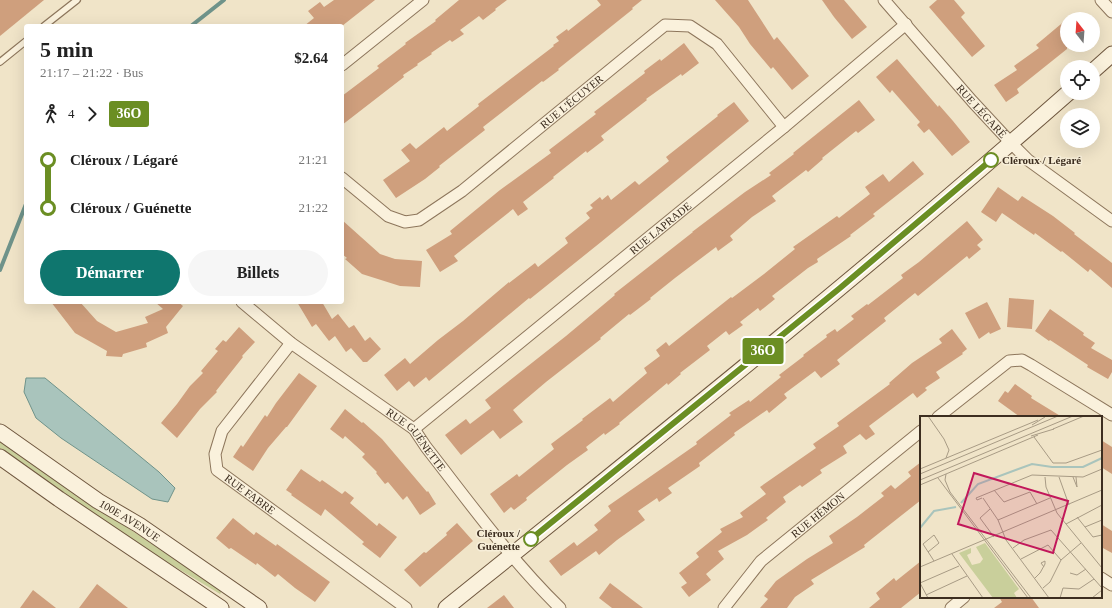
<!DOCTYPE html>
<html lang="fr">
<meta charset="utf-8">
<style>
:root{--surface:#fff;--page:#f6f6f6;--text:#222;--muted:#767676;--accent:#0f766e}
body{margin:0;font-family:"Times New Roman",serif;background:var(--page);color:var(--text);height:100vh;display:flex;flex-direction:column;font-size:15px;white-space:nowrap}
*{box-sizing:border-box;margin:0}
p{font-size:13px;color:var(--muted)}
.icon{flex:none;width:22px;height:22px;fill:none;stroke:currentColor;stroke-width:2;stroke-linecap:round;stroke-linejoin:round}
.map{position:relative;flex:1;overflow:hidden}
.drawer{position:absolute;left:24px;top:24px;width:320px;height:280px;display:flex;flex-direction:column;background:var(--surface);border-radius:4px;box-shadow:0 4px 16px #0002}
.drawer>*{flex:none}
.badge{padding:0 8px;border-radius:3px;font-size:14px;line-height:26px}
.needle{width:26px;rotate:343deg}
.buttons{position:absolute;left:1060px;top:12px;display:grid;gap:8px}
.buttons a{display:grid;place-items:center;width:40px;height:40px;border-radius:50%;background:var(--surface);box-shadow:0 4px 16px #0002;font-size:20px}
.map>.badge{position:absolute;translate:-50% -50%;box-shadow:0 0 0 2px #fff}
.legs{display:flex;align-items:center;gap:6px;height:44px;padding:0 16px;font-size:13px}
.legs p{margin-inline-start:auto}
.head{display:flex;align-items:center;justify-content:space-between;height:68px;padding:0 16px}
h1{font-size:22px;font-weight:800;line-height:30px}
.primary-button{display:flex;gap:8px;margin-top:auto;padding:8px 16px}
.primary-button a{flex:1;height:46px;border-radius:24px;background:var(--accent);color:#fff;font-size:16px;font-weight:800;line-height:46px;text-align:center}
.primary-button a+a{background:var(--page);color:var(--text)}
ul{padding:0 16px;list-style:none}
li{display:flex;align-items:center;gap:14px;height:48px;font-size:15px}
li i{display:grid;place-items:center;width:6px;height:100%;margin:0 5px;background:currentColor}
li i::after{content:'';width:10px;height:10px;margin:-5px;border:3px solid;border-radius:50%;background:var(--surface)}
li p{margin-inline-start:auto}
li:first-child i{background:linear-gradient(#0000 50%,currentColor 0)}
li:last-child i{background:linear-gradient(currentColor 50%,#0000 0)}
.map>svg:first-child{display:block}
</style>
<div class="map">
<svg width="1112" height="608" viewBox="0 0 1112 608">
<rect width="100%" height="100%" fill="#f0e4c8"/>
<polygon fill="#c9cf9b" points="0,439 101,510 222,591 220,594 147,550 0,450"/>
<polygon fill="#a9c4bc" stroke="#6f938a" points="26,378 45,378 159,472 175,488 168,502 152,499 61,438 36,418 24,392"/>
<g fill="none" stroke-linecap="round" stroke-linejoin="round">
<g stroke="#6f938a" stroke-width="4">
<polyline points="191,26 224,0"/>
<polyline points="0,270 26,204"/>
</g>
</g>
<g fill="#cf9f7d">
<polygon points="0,0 44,0 0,36"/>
<polygon points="334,0 375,0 342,26 304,26 314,18 308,11 320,2 324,7"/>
<polygon points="459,0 507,0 495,9 496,10 483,20 479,16 460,30 464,34 452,42 450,40 431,53 432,54 417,64 418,65 403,75 404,77 342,125 342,96 379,68 377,66 406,44 405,43 436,21 435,20"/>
<polygon points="597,0 642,0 632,8 633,9 558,69 559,70 543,82 542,81 483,127 485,130 439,166 440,167 425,179 396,198 383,180 410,161 401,150 410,143 416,149 444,127 447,131 479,106 478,104 554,46 553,45 559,41 556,37 567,29 568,31 601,5"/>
<polygon points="715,0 748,0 774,40 777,37 809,76 792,90 773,67 771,69 750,44 739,27"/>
<polygon points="822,0 844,0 867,27 852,39 834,17"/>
<polygon points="937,0 954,0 965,13 961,17 985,46 972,57 929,7"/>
<polygon points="1067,19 1067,49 1017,89 1019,93 1006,102 994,85 1017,70 1014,66 1039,48 1036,45"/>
<polygon points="684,43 699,63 682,76 681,74 646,99 647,100 601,136 604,140 587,153 586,151 553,177 554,178 523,202 528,209 518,216 513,209 454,256 458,261 440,272 426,250 452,234 450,231 500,190 551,153 549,150 596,114 594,112 645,73 644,71 660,59 661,61"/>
<polygon points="897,59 938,107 939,105 953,121 970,142 952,156 929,129 924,133 917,125 920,122 892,90 890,93 876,77"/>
<polygon points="859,100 875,120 858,133 856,131 822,158 823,159 808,172 806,170 772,196 776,201 752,217 730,236 733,240 718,251 716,247 675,278 650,298 651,299 630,315 629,314 600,338 601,339 546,382 513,410 523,422 500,439 493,430 461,455 445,435 466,419 470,424 491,408 485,400 566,336 615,295 614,294 693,232 692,232 745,192 771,175 769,173 794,154 793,153"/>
<polygon points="734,102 749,121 601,242 530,299 529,298 429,381 426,377 414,387 409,381 397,391 384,375 405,358 410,364 438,340 463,321 509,282 509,283 535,263 538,267 568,243 565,238 590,218 586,213 593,208 590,205 600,197 602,200 608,195 611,200 635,181 639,185 669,161 666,157 718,116 717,115"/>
<polygon points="913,161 924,174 873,214 875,216 850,235 851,236 817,259 818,262 808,268 772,296 775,299 760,311 758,308 740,322 743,325 729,335 726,331 707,346 710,350 680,373 681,374 668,385 667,383 619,423 620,424 605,435 604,433 586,447 588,450 567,465 526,498 527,500 514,510 511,507 504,513 490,494 517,474 519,477 554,449 551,444 583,420 582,419 610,398 613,402 647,373 644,368 660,356 656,350 666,342 669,346 731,297 732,298 764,274 795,249 793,247 837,216 839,218 870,194 865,187 883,174 889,182"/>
<polygon points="998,187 1018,201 1022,196 1053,216 1075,233 1074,234 1112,263 1112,288 1090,269 1088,272 1062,251 1061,252 1035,233 1034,235 1002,213 996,222 981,212"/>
<polygon points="342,220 380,254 395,259 422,261 420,287 400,286 362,274 345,259 347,258 342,254"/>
<polygon points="967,221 983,240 977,245 981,249 969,259 967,256 918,296 915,293 884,318 886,321 837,360 840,364 821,378 815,371 784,394 787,398 769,413 767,410 734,433 735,435 699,463 700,466 668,488 672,493 659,502 657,498 638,511 645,520 617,540 599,555 596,551 561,576 549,561 574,542 577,546 598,530 594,525 611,511 608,506 697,444 696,442 731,415 729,413 749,400 750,402 781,377 779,375 804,356 803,355 827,337 826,335 835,329 837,332 854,319 851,316 867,304 868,305 903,278 901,275 919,262"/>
<polygon points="1009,298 1034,300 1032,329 1007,327"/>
<polygon points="51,302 80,302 97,321 116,332 148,323 145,317 163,309 155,302 178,302 183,306 166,327 168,333 146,343 147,347 123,354 122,357 106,356 107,351 75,333"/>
<polygon points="297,302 322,302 332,319 338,314 349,328 354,325 365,341 370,337 381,349 367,362 363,362 351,348 346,352 335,336 329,341 316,324 312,327"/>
<polygon points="987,302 1001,329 990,334 989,332 979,339 965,313"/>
<polygon points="1050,309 1084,333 1083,335 1095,343 1091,348 1112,360 1112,372 1108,379 1087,367 1088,365 1050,340 1049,341 1035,331"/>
<polygon points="239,327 255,342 242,356 243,357 216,391 217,392 200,409 177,438 161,423 177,404 190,386 203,373 201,371 218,351 215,349 223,340 226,342"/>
<polygon points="952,329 967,349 962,353 963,354 936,372 940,378 925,388 927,390 917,398 913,393 869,426 875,434 866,440 860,434 843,446 847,453 820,470 822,473 802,487 800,485 783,497 786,502 766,518 768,520 747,535 718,551 724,559 706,574 711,580 689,597 681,587 687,583 679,573 699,557 696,553 722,532 720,529 743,517 740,513 766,494 760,487 816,448 813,444 839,426 837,423 890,384 889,383 912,363 942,343 939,339"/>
<polygon points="299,373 317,386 287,427 286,427 268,448 253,471 233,457 241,445 243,447 265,415 267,417 276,403"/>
<polygon points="1015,384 1032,396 1031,398 1062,417 1020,417 998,401 1005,391 1008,393"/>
<polygon points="345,409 362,423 363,422 382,439 427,492 428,491 436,504 420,515 407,496 403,500 388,482 385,484 376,473 377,472 362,457 365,454 345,436 343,439 330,429"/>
<polygon points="1101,440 1112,447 1112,474 1101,467"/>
<polygon points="921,462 921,500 864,545 865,547 811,580 814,584 795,597 787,608 760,608 768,599 764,596 776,581 807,559 833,543 829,536 857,517 884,496 881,493 891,485 895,489 911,476 908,472"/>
<polygon points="301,469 320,482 322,480 342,494 345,491 354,498 350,503 377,526 379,523 397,537 380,558 362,544 364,542 325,509 321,516 291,495 292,494 286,490"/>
<polygon points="233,518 254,535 256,532 276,546 277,544 330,582 315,602 295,588 278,574 275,577 257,563 256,565 231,548 229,549 216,538"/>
<polygon points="457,523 473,541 420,587 404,570 424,552 426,553 447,535 446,533"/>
<polygon points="1101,524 1112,531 1112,553 1101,547"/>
<polygon points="921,561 921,592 901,608 869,608 880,599 876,593 894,578 896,581"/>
<polygon points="610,583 643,608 612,608 599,598"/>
<polygon points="97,584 128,608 79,608"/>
<polygon points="33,590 56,608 20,608"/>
<polygon points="504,595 514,608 487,608"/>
<polygon points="999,597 1031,597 1039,608 994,608 1002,602"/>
</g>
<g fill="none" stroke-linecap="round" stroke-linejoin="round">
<defs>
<g id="lane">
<polyline points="44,26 77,0"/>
<polyline points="0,62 26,41"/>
</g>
<g id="street">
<path id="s1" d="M 884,0 L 972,101 L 1011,143 L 1028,160 L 1112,221"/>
<polyline points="1101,0 1112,12"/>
<polyline points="342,65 423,0"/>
<path id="s2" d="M 342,178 L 388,216 L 405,222 L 419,220 L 462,191 L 665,25 L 690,26 L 717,44 L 784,127"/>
<path id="s3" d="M 242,302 L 291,343 L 414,429 L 426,447 C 469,502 510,559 560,608"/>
<path id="s4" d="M 291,343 L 222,431 L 215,454 L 217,470 L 406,608"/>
<polyline points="938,417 1009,361 1022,360 1031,365 1112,415"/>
<path id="s5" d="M 414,429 L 784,127 L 906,24"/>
<polyline points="1101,578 1112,585"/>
<path id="s6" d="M 724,608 L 761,561 L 921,431"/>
<polyline points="951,608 964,597"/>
</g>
<g id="secondary">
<polyline points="1093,71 1112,54"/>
<path id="s7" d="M 0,432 L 98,501 L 139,525 L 259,608"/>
<polyline points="0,457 59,499 221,608"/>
<path d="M 446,608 C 656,439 866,271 1068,93"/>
</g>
</defs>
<use href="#lane" stroke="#8d765c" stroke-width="8"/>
<use href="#street" stroke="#8d765c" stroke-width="13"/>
<use href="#secondary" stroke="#6f573f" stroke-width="17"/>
<use href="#lane" stroke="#faf1dc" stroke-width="5.5"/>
<use href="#street" stroke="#faf1dc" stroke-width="11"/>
<use href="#secondary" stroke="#faf1dc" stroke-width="15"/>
</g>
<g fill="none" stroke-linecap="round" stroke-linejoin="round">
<defs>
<polyline id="line-1" points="531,539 840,288 991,160"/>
</defs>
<use href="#line-1" stroke="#fff" stroke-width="9"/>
<use href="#line-1" stroke="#6b8e23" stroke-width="6"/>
</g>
<g fill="#fff" stroke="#6b8e23" stroke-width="2">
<circle cx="991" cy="160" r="7"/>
<circle cx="531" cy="539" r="7"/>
</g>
<g text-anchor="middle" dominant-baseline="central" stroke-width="3" stroke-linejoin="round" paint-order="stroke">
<g font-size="11" fill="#3d2e20" stroke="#f7eed8">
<text stroke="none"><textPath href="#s2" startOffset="285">RUE L'ÉCUYER</textPath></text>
<text stroke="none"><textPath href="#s1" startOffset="148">RUE LÉGARÉ</textPath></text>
<text stroke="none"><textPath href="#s5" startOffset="318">RUE LAPRADE</textPath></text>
<text stroke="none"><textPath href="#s3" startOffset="223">RUE GUÉNETTE</textPath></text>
<text stroke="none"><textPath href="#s4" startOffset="193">RUE FABRE</textPath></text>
<text stroke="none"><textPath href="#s6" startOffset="133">RUE HÉMON</textPath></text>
<text stroke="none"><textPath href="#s7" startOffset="157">100E AVENUE</textPath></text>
</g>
<g font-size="11" font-weight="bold" fill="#3d2e20" stroke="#f7eed8" text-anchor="start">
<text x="1002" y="160">Cléroux / Légaré</text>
<text x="520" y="533" text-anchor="end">Cléroux /<tspan x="520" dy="13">Guénette</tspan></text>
</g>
</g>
<g transform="translate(920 416)">
<rect width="182" height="182" fill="#f0e4c8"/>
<path d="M 65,127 L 99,173 L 94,177 L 97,182 L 73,182 L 39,137 L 51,132 L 51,137 L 47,139 L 52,149 L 60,147 L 63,143 L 56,131 Z" fill="#c9cf9b"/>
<path fill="none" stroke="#a9c4bc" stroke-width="2" d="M 41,87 L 58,68 L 112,48 L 132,51 L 163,51 L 182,42M 0,112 L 14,95 L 36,91"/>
<path fill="none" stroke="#a89b85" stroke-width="1" d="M 8,0 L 24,23 L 29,34 L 26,42M 112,9 L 125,1M 133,13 L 164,0M 111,20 L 134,13M 114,21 L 133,47 L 146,47 L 182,34M 0,53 L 118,4M 0,58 L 138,0M 26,58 L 25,64 L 30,76 L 111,182M 125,61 L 126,71 L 137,97 L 182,152M 139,61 L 149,89M 153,61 L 157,71 L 156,61M 18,62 L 108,182M 0,64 L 153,0M 0,69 L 118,19M 74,74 L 84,86 L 110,76 L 117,88M 62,82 L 57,84 L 56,82 L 112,59 L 163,61 L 182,53M 63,82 L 78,104 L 86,124 L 129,182M 70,93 L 60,102 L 74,121M 157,101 L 173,121 L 182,119M 78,104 L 130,82M 146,108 L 182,89M 165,111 L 182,104M 93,132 L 104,124 L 131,114 L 182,172M 8,136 L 19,127 L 14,119 L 3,128 L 14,145M 32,138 L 63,182M 101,143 L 128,129 L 141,144M 0,151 L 182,74M 150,157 L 157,159 L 166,153M 115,162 L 120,157 L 125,148 L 125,145 L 121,147 L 124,151M 0,167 L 39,150M 0,167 L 8,182M 123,172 L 130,166 L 141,144 L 161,127M 6,179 L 47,160M 140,182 L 143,172 L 159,173 L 174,163M 172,182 L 182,174"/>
<path fill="#c2185b" fill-opacity="0.15" stroke="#c2185b" stroke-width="2" d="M 54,57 L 148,85 L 133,137 L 38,108 Z"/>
<rect width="182" height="182" fill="none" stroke="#3d2e20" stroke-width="2"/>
</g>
</svg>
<div class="buttons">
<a><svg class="needle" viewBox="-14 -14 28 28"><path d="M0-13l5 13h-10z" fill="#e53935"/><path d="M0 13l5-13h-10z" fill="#767676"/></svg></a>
<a><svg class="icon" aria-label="locate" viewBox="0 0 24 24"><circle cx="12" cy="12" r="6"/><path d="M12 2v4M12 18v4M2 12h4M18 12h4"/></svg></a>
<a><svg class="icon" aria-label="layers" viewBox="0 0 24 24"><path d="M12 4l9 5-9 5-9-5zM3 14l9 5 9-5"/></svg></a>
</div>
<b class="badge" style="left:763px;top:351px;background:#6b8e23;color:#fff">36O</b>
<section class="drawer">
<div class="head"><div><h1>5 min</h1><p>21:17 – 21:22 · Bus</p></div><b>$2.64</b></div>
<div class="legs"><svg class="icon" aria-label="walk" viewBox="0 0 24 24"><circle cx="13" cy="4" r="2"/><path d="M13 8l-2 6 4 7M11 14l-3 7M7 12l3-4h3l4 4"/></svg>4<svg class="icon" aria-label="forward" viewBox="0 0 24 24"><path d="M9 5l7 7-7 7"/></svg><b class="badge" style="background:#6b8e23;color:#fff">36O</b></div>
<ul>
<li><i style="color:#6b8e23"></i><b>Cléroux / Légaré</b><p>21:21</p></li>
<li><i style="color:#6b8e23"></i><b>Cléroux / Guénette</b><p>21:22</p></li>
</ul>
<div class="primary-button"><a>Démarrer</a><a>Billets</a></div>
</section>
</div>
